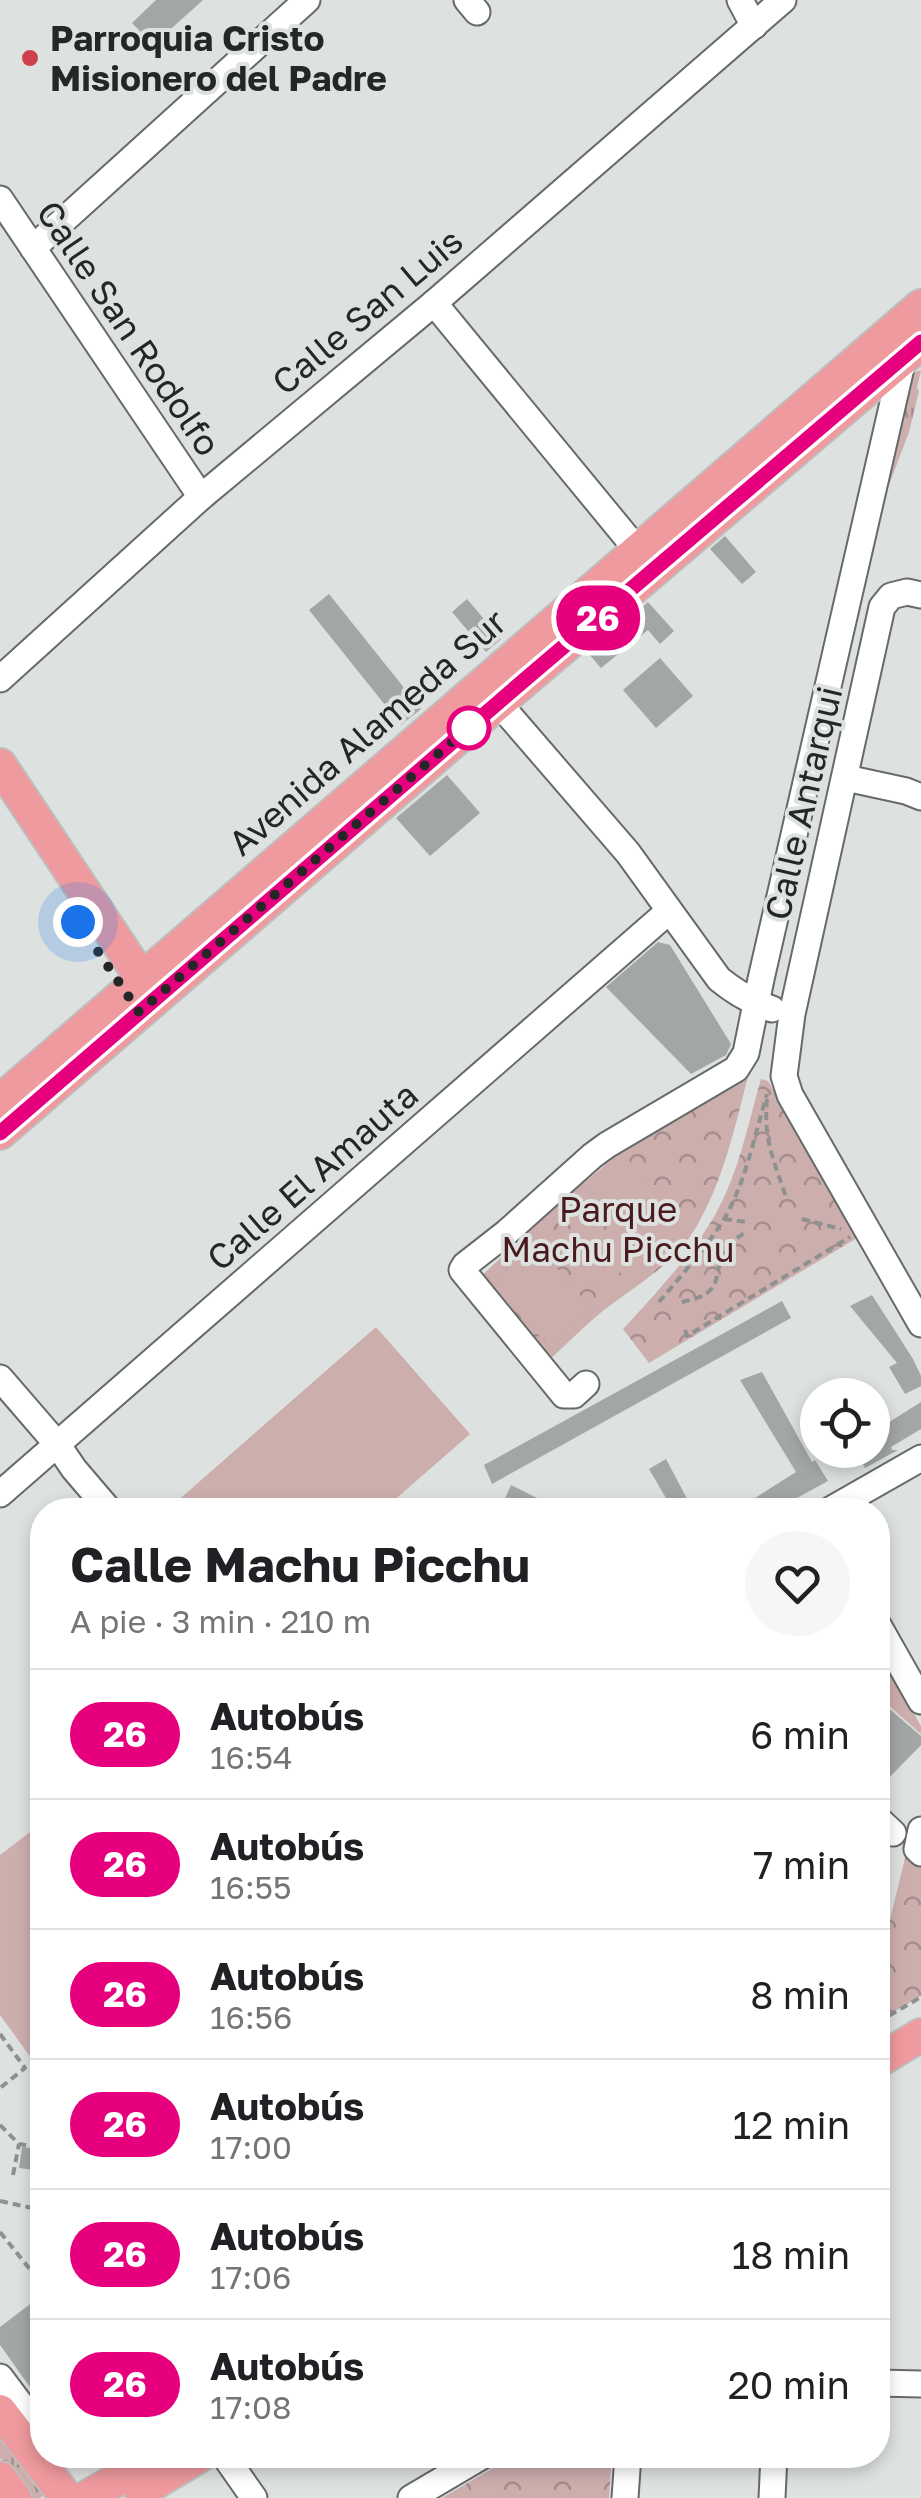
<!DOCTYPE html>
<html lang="es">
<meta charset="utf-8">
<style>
:root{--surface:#fff;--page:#f6f6f6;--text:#202124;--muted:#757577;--line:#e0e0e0}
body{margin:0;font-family:"Golos Text",sans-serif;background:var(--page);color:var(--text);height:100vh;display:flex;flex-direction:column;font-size:38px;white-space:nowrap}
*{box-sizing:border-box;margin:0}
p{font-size:32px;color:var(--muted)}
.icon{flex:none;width:55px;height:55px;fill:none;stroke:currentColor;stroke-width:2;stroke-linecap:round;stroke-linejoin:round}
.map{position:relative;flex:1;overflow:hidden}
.drawer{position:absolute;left:30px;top:1498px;width:860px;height:970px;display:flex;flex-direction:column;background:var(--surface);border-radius:40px;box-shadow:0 5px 15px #0003}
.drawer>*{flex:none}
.badge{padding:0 20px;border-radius:32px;font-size:35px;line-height:65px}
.fabs{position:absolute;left:800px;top:1378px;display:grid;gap:20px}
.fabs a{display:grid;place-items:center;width:90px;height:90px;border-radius:50%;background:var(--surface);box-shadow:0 5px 15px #0003;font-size:50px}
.you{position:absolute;width:50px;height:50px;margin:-25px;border:8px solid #fff;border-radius:50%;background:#1a73e8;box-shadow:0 0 0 15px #1a73e833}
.map>.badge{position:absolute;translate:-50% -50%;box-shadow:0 0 0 5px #fff}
.round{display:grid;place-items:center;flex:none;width:105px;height:105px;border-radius:52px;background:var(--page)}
.headline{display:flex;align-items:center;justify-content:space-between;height:170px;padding:0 40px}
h1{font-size:48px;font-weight:700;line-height:75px}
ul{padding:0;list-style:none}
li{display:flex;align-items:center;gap:30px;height:130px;padding:0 40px;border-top:2px solid var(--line)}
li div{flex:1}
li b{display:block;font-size:38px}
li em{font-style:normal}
li .badge{min-width:110px;font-weight:700;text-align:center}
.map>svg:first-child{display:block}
</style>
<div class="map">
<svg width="921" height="2498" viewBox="0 0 921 2498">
<defs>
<pattern id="grass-tufts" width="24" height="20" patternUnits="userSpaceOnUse" patternTransform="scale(2.5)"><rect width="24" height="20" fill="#ccaead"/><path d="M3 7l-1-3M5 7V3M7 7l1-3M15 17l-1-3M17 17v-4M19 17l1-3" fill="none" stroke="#a58e8d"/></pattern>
<pattern id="park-crowns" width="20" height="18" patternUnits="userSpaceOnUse" patternTransform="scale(2.5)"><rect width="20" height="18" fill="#ccaead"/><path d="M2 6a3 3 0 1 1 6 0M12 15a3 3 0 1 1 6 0" fill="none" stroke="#a58e8d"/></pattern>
</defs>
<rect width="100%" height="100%" fill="#dde2e0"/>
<g fill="url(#grass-tufts)">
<polygon points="921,370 917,388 919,391 909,432 877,517 910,374"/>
<polygon points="0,2426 48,2492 40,2498 30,2498 0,2458"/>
</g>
<g fill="url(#park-crowns)">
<path d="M 750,1069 C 736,1122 724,1181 695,1229 C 674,1265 636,1285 604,1310 C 584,1326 566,1345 547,1362 L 477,1280 L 564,1199 L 654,1125 Z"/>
<path d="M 761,1079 L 768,1081 L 857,1238 L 649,1363 L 623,1329 C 652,1298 696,1250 716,1213 C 739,1172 748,1124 761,1079 Z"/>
<polygon points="907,1850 921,1864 921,1996 878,2021 878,1969"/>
<polygon points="515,2455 612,2455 609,2498 442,2498"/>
</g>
<g fill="#ccaead">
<polygon points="623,1154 686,1227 641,1265 578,1193"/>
<polygon points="580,1220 623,1270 598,1292 555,1242"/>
<polygon points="536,1244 594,1311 550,1348 492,1282"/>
<polygon points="376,1327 470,1434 383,1510 167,1510"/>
<polygon points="878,1651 921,1726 921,1734 878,1696"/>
<polygon points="42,1823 42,2073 0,2015 0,1855"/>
</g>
<g fill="#a2a7a5">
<polygon points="156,0 203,0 153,45 132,23"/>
<polygon points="725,536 756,572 742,584 710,549"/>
<polygon points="329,594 421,709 401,725 309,610"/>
<polygon points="467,599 501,639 486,652 452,612"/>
<polygon points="648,602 674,631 660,644 648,630 601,668 588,653"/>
<polygon points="660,658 693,696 656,728 623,690"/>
<polygon points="447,775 480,813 430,856 396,818"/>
<polygon points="658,942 670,945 731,1044 726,1055 691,1074 606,987"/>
<polygon points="872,1295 913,1359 921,1376 921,1386 905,1394 889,1367 897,1363 850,1306"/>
<polygon points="782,1301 791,1318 492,1484 484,1465"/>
<polygon points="762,1372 812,1462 815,1460 828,1481 775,1510 736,1510 796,1472 740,1380"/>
<polygon points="921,1402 921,1429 891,1447 892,1450 898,1450 865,1468 856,1450 872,1450 872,1440 888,1433 883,1426"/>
<polygon points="666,1459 693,1510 673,1510 649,1469"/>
<polygon points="511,1485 561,1510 519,1510 503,1503"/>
<polygon points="878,1699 921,1736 921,1745 878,1789"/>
<polygon points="22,2147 42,2149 42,2171 19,2168"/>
<polygon points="42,2295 42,2404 0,2345 0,2327"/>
</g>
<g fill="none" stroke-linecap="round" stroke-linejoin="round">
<defs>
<g id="minor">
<polyline points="467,0 477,12"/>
<polyline points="740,0 754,26"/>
<polyline points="0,199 201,497"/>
<polyline points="33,248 307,0"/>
<polyline points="434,303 638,551"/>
<polyline points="921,595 907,592 891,596 882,607 792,1014 784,1076 790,1095 921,1324"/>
<polyline points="0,679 201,497 434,303 783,0"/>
<path d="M 489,692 L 628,853 L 719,979 C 736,993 752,1002 772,1009"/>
<polyline points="846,778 906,791 921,797"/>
<polyline points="0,1378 57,1444 74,1469 109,1510"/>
<polyline points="586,1384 574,1395 564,1395 462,1270 465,1265 506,1233 592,1156 607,1145 736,1069 746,1053 761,979 903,359"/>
<polyline points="0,1494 669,911"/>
<polyline points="830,1510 921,1458"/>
<polyline points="878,1625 921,1701"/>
<polyline points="878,1819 893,1833"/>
<polyline points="921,1830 917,1849 921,1853"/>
<polyline points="0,2377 27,2413 22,2441"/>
<polyline points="878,2383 921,2384"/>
<polyline points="224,2455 254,2498"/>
<polyline points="411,2498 484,2455"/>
<polyline points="625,2498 628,2455"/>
<polyline points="772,2498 774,2455"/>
</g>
<g id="major">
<polyline points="0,765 152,994"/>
<polyline points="0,1101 921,306"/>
<polyline points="0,1133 483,716 921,343"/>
<polyline points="878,2061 921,2035"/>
<polyline points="0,2411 67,2498"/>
<polyline points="0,2478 15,2498"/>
<polyline points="141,2491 201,2455"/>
<polyline points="85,2498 160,2455"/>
</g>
</defs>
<use href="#minor" stroke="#666a68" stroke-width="29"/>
<use href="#major" stroke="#bebebe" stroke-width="36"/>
<g stroke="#8e9190" stroke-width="4" stroke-dasharray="8 5" stroke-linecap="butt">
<path d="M 767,1099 C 763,1139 774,1161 786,1197"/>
<polyline points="724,1219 746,1222"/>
<polyline points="802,1219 841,1229"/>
<path d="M 659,1302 C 681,1276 704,1250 723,1221 C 745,1185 755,1134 767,1094"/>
<path d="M 682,1302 C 690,1300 700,1298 707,1293 C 718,1285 716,1275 720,1263 C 724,1248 735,1238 748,1231"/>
<polyline points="685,1330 687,1336 850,1237"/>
<polyline points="878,2022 921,1997"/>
<polyline points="0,2034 25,2068 0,2088"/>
<polyline points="0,2125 19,2144 42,2148"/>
<polyline points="13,2175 19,2144"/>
<polyline points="0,2201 41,2210"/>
<polyline points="0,2232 37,2278"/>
<polyline points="39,2276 42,2279"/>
</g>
<use href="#minor" stroke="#fff" stroke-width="25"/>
<use href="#major" stroke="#ee9a9e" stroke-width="32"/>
</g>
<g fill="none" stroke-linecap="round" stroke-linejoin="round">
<defs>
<polyline id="line" points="0,1133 515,688 921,342"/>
</defs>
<use href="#line" stroke="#fff" stroke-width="22"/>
<use href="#line" stroke="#e6007e" stroke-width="15"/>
<polyline stroke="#252726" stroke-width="10" stroke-dasharray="0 18" points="78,922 139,1012 482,716 469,728"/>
</g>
<circle fill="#d0404c" stroke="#dde2e0" stroke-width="4" cx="30" cy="58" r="10"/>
<circle fill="#fff" stroke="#e6007e" stroke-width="5" cx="469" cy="728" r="20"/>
<g text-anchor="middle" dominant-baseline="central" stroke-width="8" stroke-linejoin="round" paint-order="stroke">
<g font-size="35" font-weight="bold" fill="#252726" stroke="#dde2e0" text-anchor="start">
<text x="50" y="38">Parroquia Cristo<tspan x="50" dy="40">Misionero del Padre</tspan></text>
</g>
<g font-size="35" fill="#252726" stroke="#dde2e0">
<text transform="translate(367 311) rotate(-40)">Calle San Luis</text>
<text transform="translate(129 328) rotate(56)">Calle San Rodolfo</text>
<text transform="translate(367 732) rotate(-41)">Avenida Alameda Sur</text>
<text transform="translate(803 803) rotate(-77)">Calle Antarqui</text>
<text transform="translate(312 1176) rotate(-41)">Calle El Amauta</text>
</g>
<g font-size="35" fill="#4a1b1d" stroke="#dde2e0">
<text x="618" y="1209">Parque<tspan x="618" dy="40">Machu Picchu</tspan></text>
</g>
</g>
</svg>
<div class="fabs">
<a><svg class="icon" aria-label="locate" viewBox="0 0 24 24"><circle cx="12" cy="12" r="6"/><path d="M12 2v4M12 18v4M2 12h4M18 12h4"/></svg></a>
</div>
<div class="you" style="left:78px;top:922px"></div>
<b class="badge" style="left:598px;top:618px;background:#e6007e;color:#fff">26</b>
<section class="drawer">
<div class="headline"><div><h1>Calle Machu Picchu</h1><p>A pie · 3 min · 210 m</p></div><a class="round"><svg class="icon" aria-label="heart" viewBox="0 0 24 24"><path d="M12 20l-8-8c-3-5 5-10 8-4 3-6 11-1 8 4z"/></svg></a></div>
<ul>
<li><span class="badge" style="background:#e6007e;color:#fff">26</span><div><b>Autobús</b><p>16:54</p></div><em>6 min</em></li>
<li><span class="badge" style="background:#e6007e;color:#fff">26</span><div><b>Autobús</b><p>16:55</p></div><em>7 min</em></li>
<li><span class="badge" style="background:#e6007e;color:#fff">26</span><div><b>Autobús</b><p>16:56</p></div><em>8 min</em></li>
<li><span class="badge" style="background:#e6007e;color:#fff">26</span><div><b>Autobús</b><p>17:00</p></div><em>12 min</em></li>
<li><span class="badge" style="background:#e6007e;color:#fff">26</span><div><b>Autobús</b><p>17:06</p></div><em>18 min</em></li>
<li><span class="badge" style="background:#e6007e;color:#fff">26</span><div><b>Autobús</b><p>17:08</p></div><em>20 min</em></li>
</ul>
</section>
</div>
